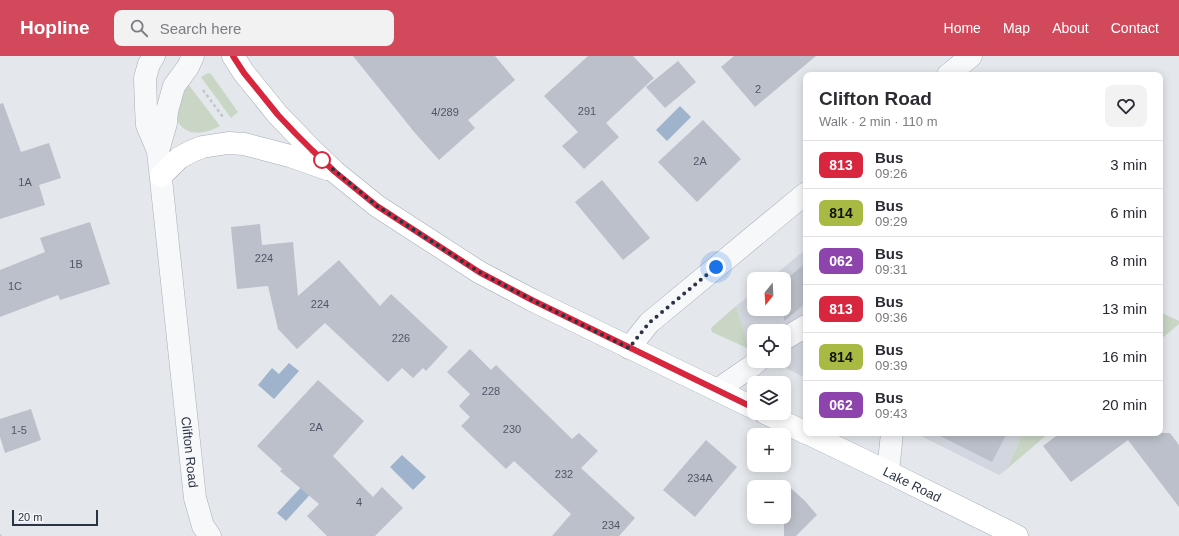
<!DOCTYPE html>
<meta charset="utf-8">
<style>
:root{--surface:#fff;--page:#f2f2f3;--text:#2b2b33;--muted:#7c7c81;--line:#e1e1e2;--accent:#d1495b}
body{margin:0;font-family:Helvetica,sans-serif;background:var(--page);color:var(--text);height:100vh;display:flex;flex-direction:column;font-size:15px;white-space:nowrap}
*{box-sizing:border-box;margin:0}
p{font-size:13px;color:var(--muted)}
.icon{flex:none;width:22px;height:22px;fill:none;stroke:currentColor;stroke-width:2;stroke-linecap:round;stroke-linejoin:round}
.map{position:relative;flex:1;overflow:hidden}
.details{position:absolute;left:803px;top:16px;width:360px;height:364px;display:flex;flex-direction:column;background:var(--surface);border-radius:8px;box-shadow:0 2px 10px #0003}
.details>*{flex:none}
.badge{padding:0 8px;border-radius:6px;font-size:14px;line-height:26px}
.needle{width:26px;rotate:198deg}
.controls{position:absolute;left:747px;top:216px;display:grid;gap:8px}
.controls a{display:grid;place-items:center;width:44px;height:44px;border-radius:8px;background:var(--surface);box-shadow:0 2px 10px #0003;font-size:20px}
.scale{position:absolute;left:12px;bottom:10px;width:86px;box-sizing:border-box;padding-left:4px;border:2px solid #2b3445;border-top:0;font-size:11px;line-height:14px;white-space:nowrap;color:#2b3445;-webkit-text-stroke:3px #f4f6f9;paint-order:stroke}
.you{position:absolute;width:20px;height:20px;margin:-10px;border:3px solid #fff;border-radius:50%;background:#1a73e8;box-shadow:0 0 0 6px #1a73e833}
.map>.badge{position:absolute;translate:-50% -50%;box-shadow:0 0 0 2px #fff}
.round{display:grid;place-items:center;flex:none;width:42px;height:42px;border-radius:8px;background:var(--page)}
.overview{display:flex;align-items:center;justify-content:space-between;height:68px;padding:0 16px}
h1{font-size:19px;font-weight:800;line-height:30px}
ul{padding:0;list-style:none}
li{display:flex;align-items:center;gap:12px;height:48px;padding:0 16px;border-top:1px solid var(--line)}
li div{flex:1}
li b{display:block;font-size:15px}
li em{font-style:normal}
li .badge{min-width:44px;font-weight:700;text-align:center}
header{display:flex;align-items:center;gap:24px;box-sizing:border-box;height:56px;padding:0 20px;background:var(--accent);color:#fff}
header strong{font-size:19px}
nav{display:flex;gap:22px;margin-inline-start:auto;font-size:14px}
.search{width:280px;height:36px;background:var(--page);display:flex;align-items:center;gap:10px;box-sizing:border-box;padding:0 14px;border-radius:8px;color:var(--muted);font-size:15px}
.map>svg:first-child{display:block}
</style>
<header>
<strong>Hopline</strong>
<div class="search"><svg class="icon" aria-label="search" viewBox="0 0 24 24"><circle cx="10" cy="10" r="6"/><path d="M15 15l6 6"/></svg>Search here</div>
<nav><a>Home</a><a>Map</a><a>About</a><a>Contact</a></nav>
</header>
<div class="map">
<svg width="1179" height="480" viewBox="0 0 1179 480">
<rect width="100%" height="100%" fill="#e4e7ec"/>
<g fill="#d2d6de">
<polygon points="806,193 806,322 772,305 784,305 784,275 754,275 754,296 749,293 736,250 754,236 754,253 784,253 784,223 770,223"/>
<polygon points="915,377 1023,377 1007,413 999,419"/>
</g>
<g fill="#c9d6c5">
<polygon points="208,17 211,18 238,56 231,62 201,21"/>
<path d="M 188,28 L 220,70 C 209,76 193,81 182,71 C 179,68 177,65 176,60 C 176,48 183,37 188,28 Z"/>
<polygon points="736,250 749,293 712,276 711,272"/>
<polygon points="1160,256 1179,265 1179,268 1160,284"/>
<polygon points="1023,377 1049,377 1007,413"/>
</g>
<g fill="#9fb4cc">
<polygon points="680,50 691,61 667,85 656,74"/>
<polygon points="289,307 299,315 274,343 258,329 272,312 279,318"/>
<polygon points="402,399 426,421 413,434 390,411"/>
<polygon points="308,424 316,432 286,465 277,457"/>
</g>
<g fill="#bbc0ca">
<polygon points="353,0 495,0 515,24 468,64 475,72 439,104 415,77"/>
<polygon points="588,0 633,0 654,22 606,67 619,81 584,113 562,90 578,76 544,40"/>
<polygon points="734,0 816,0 755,51 721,11"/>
<polygon points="678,5 696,26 665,52 646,31"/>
<polygon points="3,47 21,96 49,87 61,122 39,129 45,149 0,163 0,48"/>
<polygon points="703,64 741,103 697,146 658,106"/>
<polygon points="602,124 650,182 623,204 575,146"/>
<polygon points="90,166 110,228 60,244 58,239 0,261 0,214 45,196 40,182"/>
<polygon points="260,168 262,189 293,186 298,240 339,204 380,250 391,238 448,291 426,315 423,312 413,322 402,312 388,326 325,267 297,293 278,273 268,230 237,233 231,171"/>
<polygon points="806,207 806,247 784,265 784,225"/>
<polygon points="470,293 491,314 496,309 572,383 579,377 598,395 581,412 635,462 619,480 552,480 571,458 514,405 506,413 461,370 470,361 459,350 470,338 447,316"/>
<polygon points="318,324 364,365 333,400 373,441 382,431 403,452 375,480 327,480 307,460 319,448 280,415 282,413 257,390"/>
<polygon points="31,353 41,384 5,397 0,381 0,363"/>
<polygon points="934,377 1007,377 992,406"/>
<polygon points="1060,377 1170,377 1179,389 1179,451 1128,384 1071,426 1043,390"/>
<polygon points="706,384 737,411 695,461 663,434"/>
<polygon points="784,426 805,445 817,459 796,480 784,480"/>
</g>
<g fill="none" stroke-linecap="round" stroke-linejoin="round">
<defs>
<g id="minor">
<path id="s1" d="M 154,0 L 149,8 L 145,22 L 146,52 L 147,69 L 158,95 L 195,442 L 203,470 L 210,480"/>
<polyline points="948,19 971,0"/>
<polyline points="158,95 166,67 167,55 174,30 188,11 193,0"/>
<polyline points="784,283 806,270"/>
<polyline points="629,292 649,267 806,137"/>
<polyline points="717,334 752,310 758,305"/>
<polyline points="888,416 892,377"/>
</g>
<g id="major">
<polyline points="233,0 244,17 278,59 312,94 335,116 377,150 479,216 532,244 754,352"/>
<polyline points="161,120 179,102 190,96 202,91 228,87 244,88 290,100 327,113"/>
<polyline points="765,357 806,377"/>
<path id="s2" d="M 807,377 L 888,416 L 1017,480"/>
</g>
</defs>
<use href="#minor" stroke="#a9aeb7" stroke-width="23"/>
<use href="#major" stroke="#a3abb8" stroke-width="23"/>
<g stroke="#c2c5cb" stroke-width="2.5" stroke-dasharray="3 3" stroke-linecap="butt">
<polyline points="203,34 223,61"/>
<polyline points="0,479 1,480"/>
</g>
<use href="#minor" stroke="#f7f8fa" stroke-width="22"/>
<use href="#major" stroke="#fff" stroke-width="22"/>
</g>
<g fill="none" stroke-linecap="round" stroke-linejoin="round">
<defs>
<polyline id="line" points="233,0 244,17 278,59 295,77 312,94 335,116 377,150 479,216 532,244 754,352"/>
</defs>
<use href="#line" stroke="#fff" stroke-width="9"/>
<use href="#line" stroke="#d7263d" stroke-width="6"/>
<polyline stroke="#2b3445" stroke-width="4" stroke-dasharray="0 7.2" points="322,104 377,150 479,216 532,244 629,292 649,267 716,211"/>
</g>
<circle fill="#fff" stroke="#d7263d" stroke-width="2" cx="322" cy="104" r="8"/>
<g text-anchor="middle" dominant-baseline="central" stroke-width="4" stroke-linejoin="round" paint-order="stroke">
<g font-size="11" fill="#4f5766">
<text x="758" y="33">2</text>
<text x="587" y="55">291</text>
<text x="445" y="56">4/289</text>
<text x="700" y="105">2A</text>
<text x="25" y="126">1A</text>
<text x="264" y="202">224</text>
<text x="76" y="208">1B</text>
<text x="15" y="230">1C</text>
<text x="320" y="248">224</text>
<text x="401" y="282">226</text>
<text x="491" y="335">228</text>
<text x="316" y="371">2A</text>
<text x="512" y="373">230</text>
<text x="19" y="374">1-5</text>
<text x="564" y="418">232</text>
<text x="700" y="422">234A</text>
<text x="359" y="446">4</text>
<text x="611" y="469">234</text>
</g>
<g font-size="13" fill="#2b3445" stroke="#f4f6f9">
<text stroke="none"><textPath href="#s1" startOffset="402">Clifton Road</textPath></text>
<text stroke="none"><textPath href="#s2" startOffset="117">Lake Road</textPath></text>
</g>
</g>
</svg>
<div class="controls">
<a><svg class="needle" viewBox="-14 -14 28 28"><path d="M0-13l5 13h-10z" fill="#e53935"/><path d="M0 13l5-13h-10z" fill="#7c7c81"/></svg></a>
<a><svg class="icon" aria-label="locate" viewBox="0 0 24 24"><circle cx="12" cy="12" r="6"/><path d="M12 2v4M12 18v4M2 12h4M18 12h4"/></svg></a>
<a><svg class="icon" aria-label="layers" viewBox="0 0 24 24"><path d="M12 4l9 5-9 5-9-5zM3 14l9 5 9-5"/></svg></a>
<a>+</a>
<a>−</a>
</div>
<div class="scale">20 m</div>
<div class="you" style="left:716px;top:211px"></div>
<section class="details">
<div class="overview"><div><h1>Clifton Road</h1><p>Walk · 2 min · 110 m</p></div><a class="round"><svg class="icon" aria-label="heart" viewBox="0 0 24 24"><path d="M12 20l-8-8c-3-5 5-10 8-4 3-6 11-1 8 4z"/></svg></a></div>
<ul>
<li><span class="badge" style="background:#d7263d;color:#fff">813</span><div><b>Bus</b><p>09:26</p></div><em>3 min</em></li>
<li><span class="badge" style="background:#a9ba44;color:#111">814</span><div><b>Bus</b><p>09:29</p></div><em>6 min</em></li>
<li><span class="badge" style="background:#8e44ad;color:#fff">062</span><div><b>Bus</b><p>09:31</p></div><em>8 min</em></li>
<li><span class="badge" style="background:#d7263d;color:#fff">813</span><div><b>Bus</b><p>09:36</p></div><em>13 min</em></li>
<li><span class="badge" style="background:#a9ba44;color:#111">814</span><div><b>Bus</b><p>09:39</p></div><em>16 min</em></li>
<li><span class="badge" style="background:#8e44ad;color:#fff">062</span><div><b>Bus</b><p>09:43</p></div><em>20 min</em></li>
</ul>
</section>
</div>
